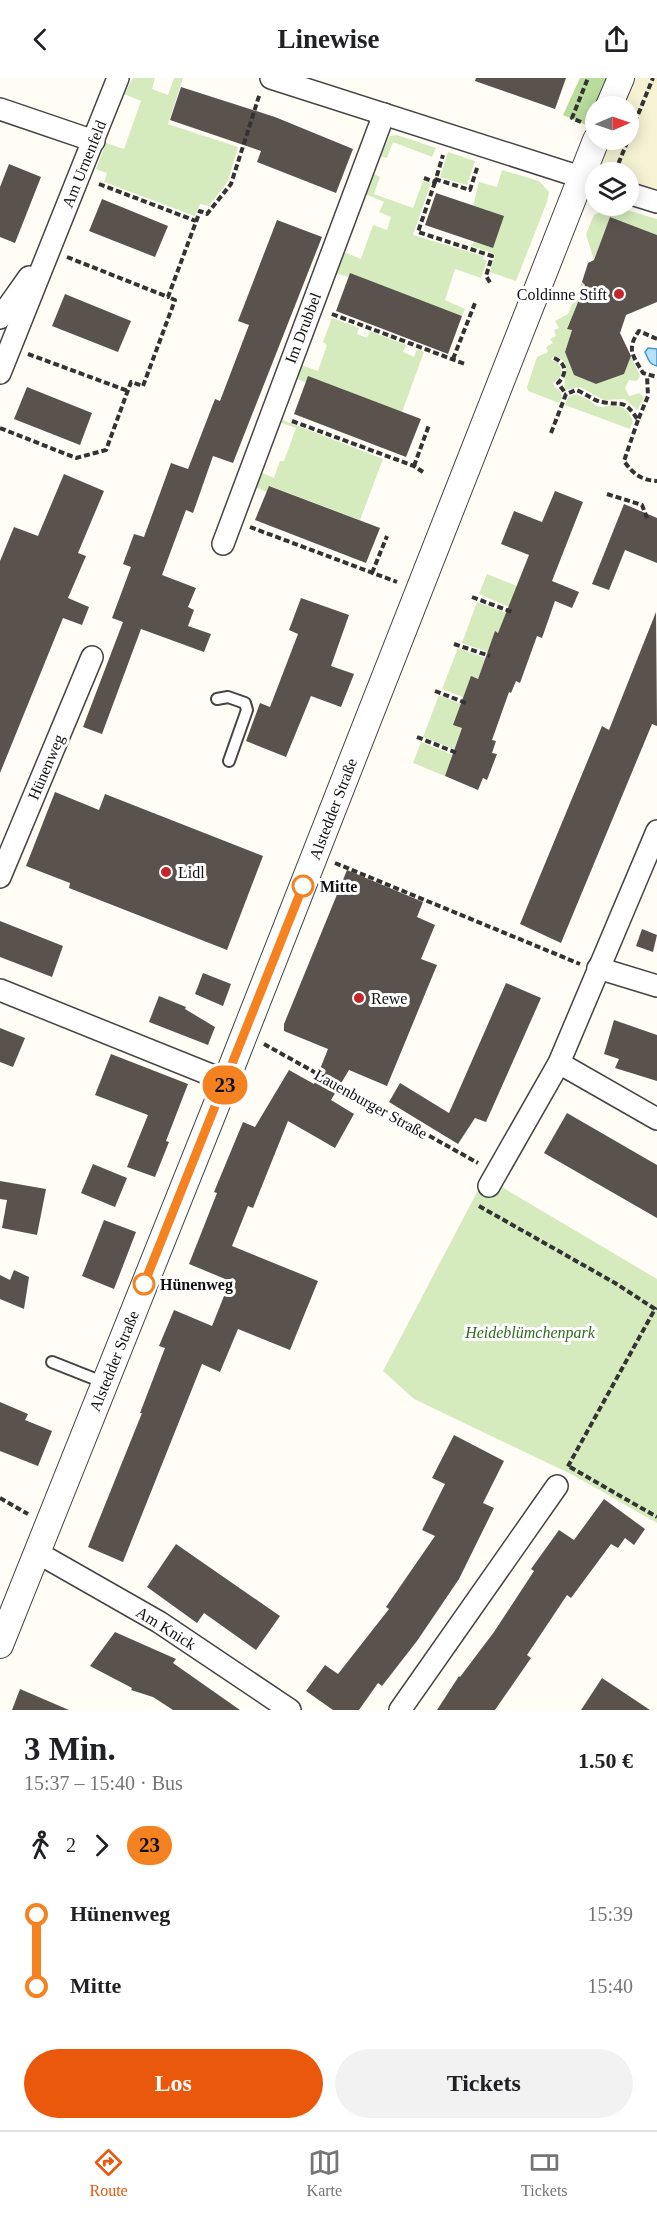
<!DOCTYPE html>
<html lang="de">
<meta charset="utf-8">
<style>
:root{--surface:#fff;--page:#f2f2f2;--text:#202124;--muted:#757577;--line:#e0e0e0;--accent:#ea580c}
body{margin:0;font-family:"Times New Roman",serif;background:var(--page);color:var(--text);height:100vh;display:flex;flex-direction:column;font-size:22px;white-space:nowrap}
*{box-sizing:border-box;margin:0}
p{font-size:20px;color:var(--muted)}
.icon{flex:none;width:33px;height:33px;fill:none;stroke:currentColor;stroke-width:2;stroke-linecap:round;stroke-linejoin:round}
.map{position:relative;height:1632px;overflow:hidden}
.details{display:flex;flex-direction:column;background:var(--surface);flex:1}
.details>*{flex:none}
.badge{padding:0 12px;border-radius:20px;font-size:21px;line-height:39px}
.needle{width:39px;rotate:88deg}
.tools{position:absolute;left:585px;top:18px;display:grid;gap:12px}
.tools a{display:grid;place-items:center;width:54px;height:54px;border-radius:50%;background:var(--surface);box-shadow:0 3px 15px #0003;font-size:30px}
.map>.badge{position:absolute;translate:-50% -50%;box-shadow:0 0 0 3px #fff}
.legs{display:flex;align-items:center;gap:9px;height:66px;padding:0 24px;font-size:20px}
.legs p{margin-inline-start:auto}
.headline{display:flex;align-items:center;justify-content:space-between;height:102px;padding:0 24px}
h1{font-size:33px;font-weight:700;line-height:45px}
.cta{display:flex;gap:12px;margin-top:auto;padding:12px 24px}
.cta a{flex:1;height:69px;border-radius:36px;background:var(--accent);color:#fff;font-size:24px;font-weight:700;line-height:69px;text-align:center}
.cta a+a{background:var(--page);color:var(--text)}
ul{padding:0 24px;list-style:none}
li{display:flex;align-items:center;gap:21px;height:72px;font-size:22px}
li i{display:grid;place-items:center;width:9px;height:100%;margin:0 8px;background:currentColor}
li i::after{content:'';width:15px;height:15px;margin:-8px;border:4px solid;border-radius:50%;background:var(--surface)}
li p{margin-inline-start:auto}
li:first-child i{background:linear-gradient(#0000 50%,currentColor 0)}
li:last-child i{background:linear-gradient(currentColor 50%,#0000 0)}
header{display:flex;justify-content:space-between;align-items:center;height:78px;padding:0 24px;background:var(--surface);font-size:27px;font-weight:700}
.dock{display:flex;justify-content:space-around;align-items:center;height:84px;border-top:2px solid var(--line);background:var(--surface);font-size:16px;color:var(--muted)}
.dock a{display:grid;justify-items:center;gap:3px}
.dock .active{color:var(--accent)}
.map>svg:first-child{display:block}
</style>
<header><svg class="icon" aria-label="back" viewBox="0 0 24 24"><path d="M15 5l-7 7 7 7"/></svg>Linewise<svg class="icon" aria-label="share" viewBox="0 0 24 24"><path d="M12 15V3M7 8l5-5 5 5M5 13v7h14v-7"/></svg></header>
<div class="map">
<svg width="657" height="1632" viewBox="0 0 657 1632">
<rect width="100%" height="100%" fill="#fffdf5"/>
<polygon fill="#f6f3d4" points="621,0 657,0 657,124 629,115 628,94 596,94 596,62 628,62 628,28 609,28"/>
<g fill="#d5ebbd">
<polygon points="133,0 155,0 152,11 168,17 174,0 183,0 168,46 238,69 228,103 209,128 200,126 195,138 104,104 107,95 96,91 106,65 124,71 141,23 124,16"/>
<polygon points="397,57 436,70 432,79 393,64 387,80 380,78 390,58"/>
<polygon points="448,74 475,83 467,107 440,99"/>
<polygon points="502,92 539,103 549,114 547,124 516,203 490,194 495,176 471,168 474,164 493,170 473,128 479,104 497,109"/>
<polygon points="373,95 380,99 374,116 413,130 423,103 431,105 413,157 483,178 483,181 487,183 481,200 455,191 445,222 465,231 462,238 350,196 348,199 336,195 344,174 361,181 373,147 387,152 391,139 379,134 384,124 365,116"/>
<polygon points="613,128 657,141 657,157 610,139 594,182 586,156 594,137"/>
<path d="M 582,204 L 585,207 L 567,250 L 572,252 L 565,274 L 574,297 L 596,306 L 624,296 L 631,278 L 640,298 L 637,303 L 629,302 L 625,310 L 629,318 L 640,315 L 644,320 L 637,332 L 625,321 L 604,322 L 580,309 L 565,312 C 562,296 575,283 553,278 L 551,282 L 558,284 L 562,294 L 560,299 L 553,305 L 555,309 L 561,314 L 562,320 L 559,325 L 528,313 L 527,309 L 537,279 L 548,274 L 546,269 L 553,265 L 550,261 L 556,258 L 554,252 L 559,250 L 555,243 L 568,236 Z"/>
<polygon points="332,240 359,250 357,256 367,260 370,253 406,267 403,274 414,279 417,271 424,274 402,334 296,301 301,287 318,293 327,267 323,264"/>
<path d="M 576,316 L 589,322 L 598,329 C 617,328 624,323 633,343 L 630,351 L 565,327 L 568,319 Z"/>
<polygon points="280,341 383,381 360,442 270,408 267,414 253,408 260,394 274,400 280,383 284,383 296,350 279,344"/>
<polygon points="487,496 517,508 509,529 479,516"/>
<polygon points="477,524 507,535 500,555 495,554 488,574 462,565"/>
<polygon points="458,570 485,580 478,601 471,599 463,619 442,611"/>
<polygon points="439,617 461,626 454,647 462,650 454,671 423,659"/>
<polygon points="421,664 453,677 445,698 413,685"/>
<polygon points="485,1099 657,1201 657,1445 573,1397 414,1321 383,1293"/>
</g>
<polygon fill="#b9dc9c" points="580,0 621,0 609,28 596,28 595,51 563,37"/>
<path fill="#b9e0f7" stroke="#3f96cf" stroke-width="1.5" d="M 648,270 L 657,271 L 657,288 C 649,287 648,280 645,274 Z"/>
<g fill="#5a524d">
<polygon points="476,0 566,0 555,31 475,3"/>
<polygon points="181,9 275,39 353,71 336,115 257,84 261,73 170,42"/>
<polygon points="9,86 41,99 15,165 0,159 0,109"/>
<polygon points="436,115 504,138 493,170 425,147"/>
<polygon points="102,121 168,148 155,179 89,153"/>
<polygon points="610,139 657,157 657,224 626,237 620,255 631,278 624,296 596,306 574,297 565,274 572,252 567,251 585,207 582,204 588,185 594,182"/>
<polygon points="277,142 322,159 233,385 213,378 193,435 186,432 162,497 196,510 188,529 194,532 188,548 211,556 204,574 141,551 102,656 83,649 123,544 112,540 131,489 123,486 134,456 144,459 171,385 188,391 215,321 220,323 249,247 238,243"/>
<polygon points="350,195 462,238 448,276 336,233"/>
<polygon points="65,216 131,243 118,274 52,248"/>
<polygon points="308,298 421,341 406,379 294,336"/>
<polygon points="27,309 92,335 80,367 14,341"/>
<polygon points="64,396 104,413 78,475 86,478 68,520 89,529 82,547 63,540 0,695 0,483 14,449 38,458"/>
<polygon points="269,408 380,450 366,485 255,442"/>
<polygon points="555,413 583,424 552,503 579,514 572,530 555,523 542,560 537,558 520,605 516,603 511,615 509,614 492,662 496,663 492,675 497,676 487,702 483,700 478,712 445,698 462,650 453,647 471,598 478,601 495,553 498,555 529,477 501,466 514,433 542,444"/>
<polygon points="624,426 657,440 657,485 625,472 609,512 592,506"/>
<polygon points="301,520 349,537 331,588 354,596 341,629 311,618 286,679 246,663 260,625 270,629 298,556 289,552"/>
<polygon points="656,534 657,648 652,646 561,865 520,846 602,648 609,652"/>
<polygon points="55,714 99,732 105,716 263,778 227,872 69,810 70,805 26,788"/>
<polygon points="347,792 423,824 417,839 435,847 421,881 437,887 387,1008 349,992 331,1022 354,1036 335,1070 288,1043 253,1130 248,1128 232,1168 318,1203 290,1272 238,1251 220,1294 202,1286 123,1484 88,1469 142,1335 140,1335 165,1270 159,1268 174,1232 212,1248 230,1203 189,1186 217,1115 214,1114 243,1044 255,1049 289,992 314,1006 328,971 284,953 284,946"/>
<polygon points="0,843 63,868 52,899 0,879"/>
<polygon points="642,851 657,857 653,874 636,868"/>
<polygon points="203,895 231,906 223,928 195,916"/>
<polygon points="506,905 541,920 486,1044 475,1040 458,1066 389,1024 400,1005 449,1035"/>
<polygon points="159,918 186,929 185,931 215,949 208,967 149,944"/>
<polygon points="614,942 657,957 657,1003 615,990 619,981 604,976"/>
<polygon points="0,950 25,960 13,989 0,984"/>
<polygon points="111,976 188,1006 166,1063 169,1064 155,1099 127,1089 148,1037 95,1017"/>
<polygon points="567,1035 657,1087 657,1140 544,1075"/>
<polygon points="93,1086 127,1100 115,1129 81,1115"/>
<polygon points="0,1103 46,1111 37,1157 2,1150 7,1122 0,1121"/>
<polygon points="104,1142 136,1154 114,1211 82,1198"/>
<polygon points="14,1192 29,1199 24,1231 0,1221 0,1197 10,1202"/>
<polygon points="0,1324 28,1336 25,1342 52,1353 38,1388 0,1373"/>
<polygon points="454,1357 504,1383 483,1425 494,1430 459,1501 417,1563 382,1608 378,1605 359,1632 333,1632 306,1613 325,1587 338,1596 389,1531 386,1529 435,1458 422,1452 445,1406 432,1400"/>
<polygon points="604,1421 645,1451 634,1467 625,1460 618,1470 611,1466 571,1520 567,1517 527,1577 531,1580 495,1632 437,1632 459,1598 460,1599 494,1554 534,1493 531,1491 559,1452 574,1462"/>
<polygon points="176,1466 280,1538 256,1572 204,1535 197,1545 147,1509"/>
<polygon points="115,1554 176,1581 173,1585 240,1632 173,1632 153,1619 131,1612 132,1610 90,1588"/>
<polygon points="602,1600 650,1632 581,1632"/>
<polygon points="20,1611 69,1632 12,1632"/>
</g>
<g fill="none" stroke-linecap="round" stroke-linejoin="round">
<defs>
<g id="service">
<polyline points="217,621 228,619 245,625 247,632 229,683"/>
<polyline points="52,1284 105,1305"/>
</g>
<g id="minor">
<polyline points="271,0 596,104"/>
<polyline points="0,31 94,63"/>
<polyline points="628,115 657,124"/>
<polyline points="0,240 29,199"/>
<polyline points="0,295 118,0"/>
<polyline points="223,466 384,36"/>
<polyline points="0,799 92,579"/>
<polyline points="598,890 657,908"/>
<polyline points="0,912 226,1003"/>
<polyline points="559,985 657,1041"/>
<polyline points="489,1108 559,985 657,753"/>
<polyline points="38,1475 159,1544 290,1632"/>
<polyline points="400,1632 557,1408"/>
</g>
<g id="tertiary">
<polyline points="609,28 621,0"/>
<polyline points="0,1567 226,1003 596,62"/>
</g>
</defs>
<use href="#service" stroke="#444" stroke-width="14"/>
<use href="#minor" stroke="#444" stroke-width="24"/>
<use href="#tertiary" stroke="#444" stroke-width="28"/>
<g stroke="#333" stroke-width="4" stroke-dasharray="6 3" stroke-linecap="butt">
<polyline points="581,44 572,40 588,0"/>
<polyline points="628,61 653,0"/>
<polyline points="615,94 628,62"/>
<polyline points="424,100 435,104 443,77"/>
<polyline points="435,101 470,112 478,87"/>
<polyline points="435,104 418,154 492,178 486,198 491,206"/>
<polyline points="99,106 196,143"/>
<polyline points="67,179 168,219 200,133 207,136 231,106 260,15"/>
<polyline points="332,236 465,286"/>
<path d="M 657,261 L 639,253 C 626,271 633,278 643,295 L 657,299"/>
<polyline points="28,276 128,313"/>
<path d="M 554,280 C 566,285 568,295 558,305 L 566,316"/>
<polyline points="453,281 475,225"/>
<path d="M 638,342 L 624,383 C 633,396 641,402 657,403"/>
<polyline points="292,343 414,388 423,394"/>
<polyline points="0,350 76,380 106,372 131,304 143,308 175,222 168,219"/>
<path d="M 551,355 L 566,316 L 576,312 C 585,315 594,323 602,324 C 624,328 623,320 638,342 L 648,318 L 647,298"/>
<polyline points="414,388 429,347"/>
<polyline points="607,416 642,427 647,440"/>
<polyline points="250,449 397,504"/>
<polyline points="372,495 387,458"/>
<polyline points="472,519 512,534"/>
<polyline points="454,566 490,578"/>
<polyline points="435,613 466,625"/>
<polyline points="417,659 457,675"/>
<polyline points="335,785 580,886"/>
<polyline points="264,966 478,1085"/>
<polyline points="479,1128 615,1205 655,1231 567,1390"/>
<polyline points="570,1389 657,1439"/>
<polyline points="0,1420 28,1436"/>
</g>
<use href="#service" stroke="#fff" stroke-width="10"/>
<use href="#minor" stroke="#fff" stroke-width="21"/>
<use href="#tertiary" stroke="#fff" stroke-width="26"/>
</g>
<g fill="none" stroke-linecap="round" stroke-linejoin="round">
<defs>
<polyline id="line-1" points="144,1206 303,808"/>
</defs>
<use href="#line-1" stroke="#fff" stroke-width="14"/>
<use href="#line-1" stroke="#f58220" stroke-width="9"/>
</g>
<g fill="#c4262e" stroke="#fff" stroke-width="2">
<circle cx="619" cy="216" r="6"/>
<circle cx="166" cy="794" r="6"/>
<circle cx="359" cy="920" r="6"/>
</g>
<g fill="#fff" stroke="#f58220" stroke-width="3">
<circle cx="303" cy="808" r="10"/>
<circle cx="144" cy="1206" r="10"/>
</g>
<g text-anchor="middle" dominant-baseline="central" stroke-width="6" stroke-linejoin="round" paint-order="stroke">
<g font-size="16" fill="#111" stroke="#fff">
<text transform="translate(84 86) rotate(-68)">Am Urnenfeld</text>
<text transform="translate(303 250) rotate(-69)">Im Drubbel</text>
<text transform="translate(46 689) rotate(-67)">Hünenweg</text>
<text transform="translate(333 731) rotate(-69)">Alstedder Straße</text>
<text transform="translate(371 1026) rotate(29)">Lauenburger Straße</text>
<text transform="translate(114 1283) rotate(-68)">Alstedder Straße</text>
<text transform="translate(166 1550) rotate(32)">Am Knick</text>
</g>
<g font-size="16" fill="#111" stroke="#fff" text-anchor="start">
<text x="607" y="216" text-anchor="end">Coldinne Stift</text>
<text x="178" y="794">Lidl</text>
<text x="371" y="920">Rewe</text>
</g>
<g font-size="16" font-weight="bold" fill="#111" stroke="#fff" text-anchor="start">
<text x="320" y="808">Mitte</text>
<text x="160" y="1206">Hünenweg</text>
</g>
<g font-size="16" font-style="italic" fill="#2f6b1f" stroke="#fff">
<text x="530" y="1254">Heideblümchenpark</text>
</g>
</g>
</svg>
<div class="tools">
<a><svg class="needle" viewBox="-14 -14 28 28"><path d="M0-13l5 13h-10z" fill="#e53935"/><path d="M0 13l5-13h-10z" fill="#757577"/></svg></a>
<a><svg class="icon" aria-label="layers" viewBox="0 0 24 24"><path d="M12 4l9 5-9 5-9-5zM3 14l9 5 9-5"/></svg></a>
</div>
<b class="badge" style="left:225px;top:1007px;background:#f58220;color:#111">23</b>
</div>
<section class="details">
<div class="headline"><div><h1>3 Min.</h1><p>15:37 – 15:40 · Bus</p></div><b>1.50 €</b></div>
<div class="legs"><svg class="icon" aria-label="walk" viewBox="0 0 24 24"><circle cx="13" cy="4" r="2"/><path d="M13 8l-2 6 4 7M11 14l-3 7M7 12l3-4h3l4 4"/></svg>2<svg class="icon" aria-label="forward" viewBox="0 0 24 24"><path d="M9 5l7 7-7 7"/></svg><b class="badge" style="background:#f58220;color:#111">23</b></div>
<ul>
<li><i style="color:#f58220"></i><b>Hünenweg</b><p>15:39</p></li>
<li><i style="color:#f58220"></i><b>Mitte</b><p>15:40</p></li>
</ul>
<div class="cta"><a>Los</a><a>Tickets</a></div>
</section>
<nav class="dock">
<a class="active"><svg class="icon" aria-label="directions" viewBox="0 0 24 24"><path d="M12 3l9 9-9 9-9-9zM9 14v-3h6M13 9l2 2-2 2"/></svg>Route</a>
<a><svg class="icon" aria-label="map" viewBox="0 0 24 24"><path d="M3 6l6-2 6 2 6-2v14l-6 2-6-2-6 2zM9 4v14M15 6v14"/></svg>Karte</a>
<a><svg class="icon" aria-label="tickets" viewBox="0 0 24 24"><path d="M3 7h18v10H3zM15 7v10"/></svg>Tickets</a>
</nav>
